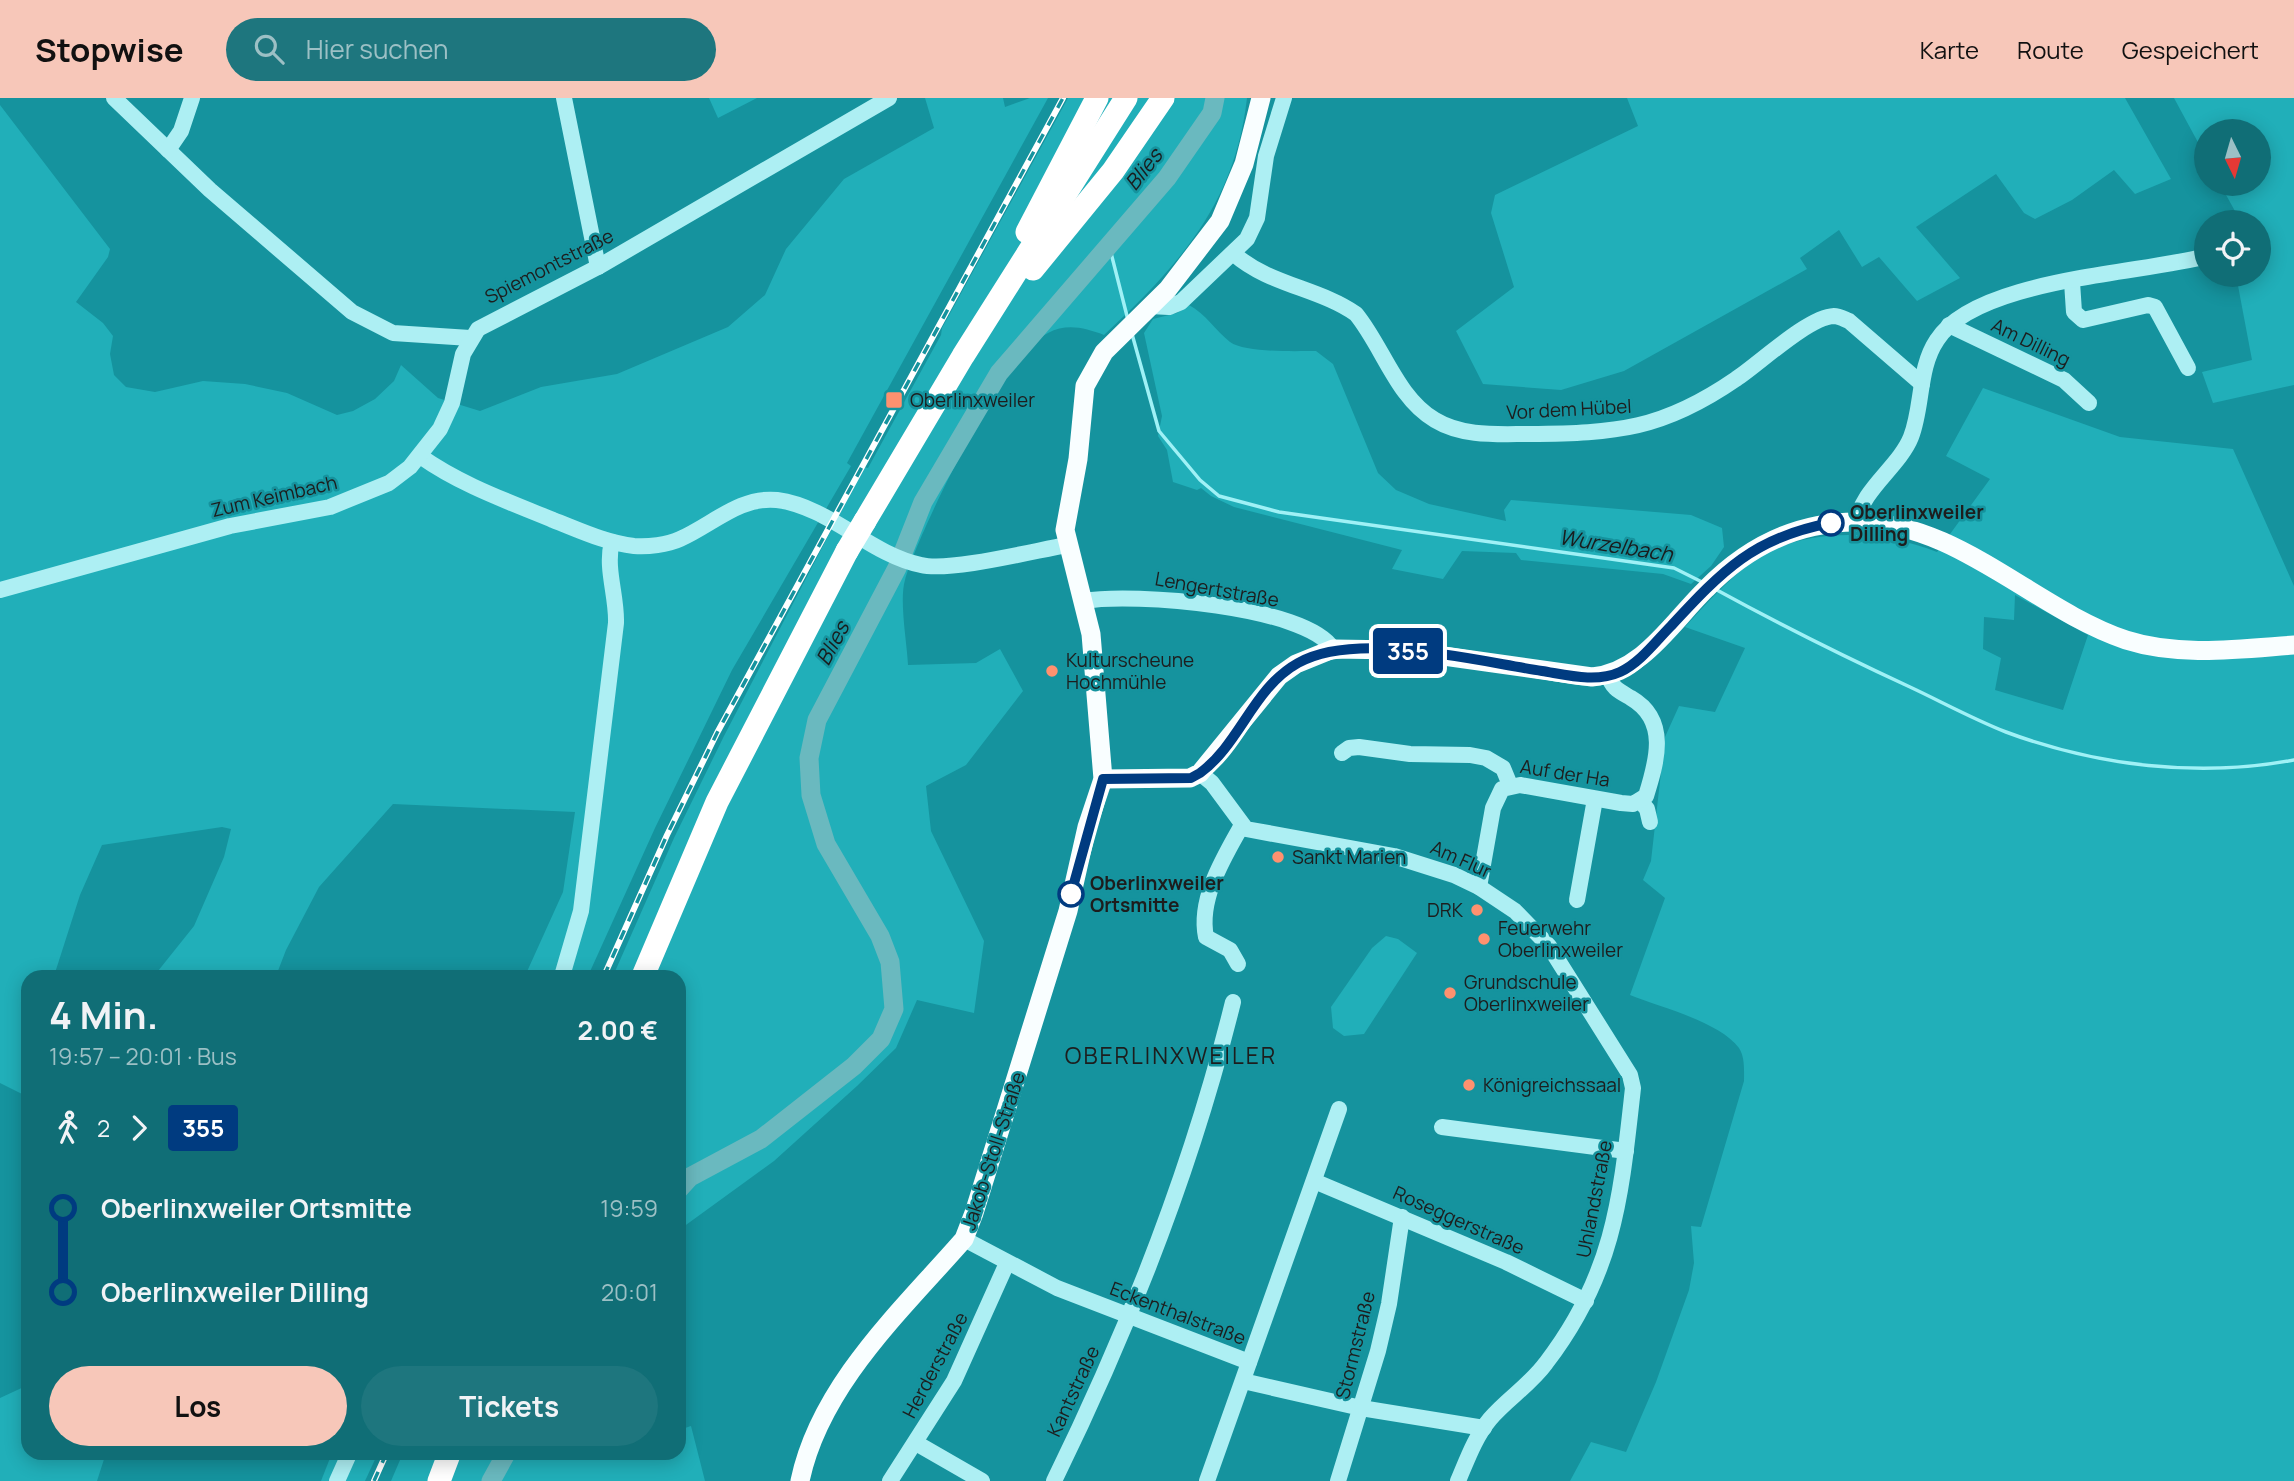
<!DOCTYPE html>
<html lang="de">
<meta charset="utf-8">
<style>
:root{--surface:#106e76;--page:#1e767e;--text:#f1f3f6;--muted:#9cc0c5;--accent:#f7c7b9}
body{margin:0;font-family:Manrope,sans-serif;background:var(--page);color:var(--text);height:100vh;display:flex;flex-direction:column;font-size:26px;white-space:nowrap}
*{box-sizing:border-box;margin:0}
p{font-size:23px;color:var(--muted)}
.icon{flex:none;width:38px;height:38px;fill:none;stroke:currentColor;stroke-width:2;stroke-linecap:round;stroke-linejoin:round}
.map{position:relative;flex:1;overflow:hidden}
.panel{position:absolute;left:21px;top:872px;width:665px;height:490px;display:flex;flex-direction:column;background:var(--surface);border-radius:21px;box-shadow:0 4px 18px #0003}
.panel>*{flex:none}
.badge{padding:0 14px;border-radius:5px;font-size:24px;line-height:46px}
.needle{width:46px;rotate:175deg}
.fabs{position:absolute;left:2194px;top:21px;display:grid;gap:14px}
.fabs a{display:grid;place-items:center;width:77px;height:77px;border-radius:50%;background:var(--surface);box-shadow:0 4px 18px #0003;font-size:35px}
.map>.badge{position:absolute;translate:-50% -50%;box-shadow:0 0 0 4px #fff}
.legs{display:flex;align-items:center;gap:10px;height:77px;padding:0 28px;font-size:23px}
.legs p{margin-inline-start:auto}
.headline{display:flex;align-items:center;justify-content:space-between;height:119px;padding:0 28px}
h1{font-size:38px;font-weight:700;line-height:52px}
.primary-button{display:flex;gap:14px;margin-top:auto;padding:14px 28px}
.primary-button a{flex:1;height:80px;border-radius:42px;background:var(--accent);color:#111;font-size:28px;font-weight:700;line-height:80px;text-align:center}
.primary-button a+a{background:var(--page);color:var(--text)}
ul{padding:0 28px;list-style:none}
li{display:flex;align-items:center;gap:24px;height:84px;font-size:26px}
li i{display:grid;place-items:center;width:10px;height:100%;margin:0 9px;background:currentColor}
li i::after{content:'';width:18px;height:18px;margin:-9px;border:5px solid;border-radius:50%;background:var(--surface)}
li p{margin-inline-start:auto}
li:first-child i{background:linear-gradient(#0000 50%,currentColor 0)}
li:last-child i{background:linear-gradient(currentColor 50%,#0000 0)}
header{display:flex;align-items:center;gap:42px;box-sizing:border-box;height:98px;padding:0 35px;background:var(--accent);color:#111}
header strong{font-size:33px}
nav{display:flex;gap:38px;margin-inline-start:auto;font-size:24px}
.search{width:490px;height:63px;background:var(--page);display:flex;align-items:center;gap:18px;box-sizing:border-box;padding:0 24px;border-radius:38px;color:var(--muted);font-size:26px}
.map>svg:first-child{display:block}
</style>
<header>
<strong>Stopwise</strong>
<div class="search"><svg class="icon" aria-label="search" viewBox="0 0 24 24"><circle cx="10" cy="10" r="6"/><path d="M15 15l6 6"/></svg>Hier suchen</div>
<nav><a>Karte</a><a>Route</a><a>Gespeichert</a></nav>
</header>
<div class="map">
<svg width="2294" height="1383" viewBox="0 0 2294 1383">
<rect width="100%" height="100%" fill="#15939e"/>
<g fill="#21afb9" fill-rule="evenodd">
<polygon points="709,0 757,0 718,20"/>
<polygon points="925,0 1003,0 1005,9 1030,0 1048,0 847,365 851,368 732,572 655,730 588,878 525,878 563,794 575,714 393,706 319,789 286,852 276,878 154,878 194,828 224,759 231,731 222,729 102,747 80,797 54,878 28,878 28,999 0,985 0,7 110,151 108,159 76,204 103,225 113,238 110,256 114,277 126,289 155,294 203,283 245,286 287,295 337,317 353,313 375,301 394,283 401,267 438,300 480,313 541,289 617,276 728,229 765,197 786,151 844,81 934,30"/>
<path d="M 1068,0 L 1247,0 C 1235,106 1179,167 1104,237 C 1085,230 1067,225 1048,235 C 1006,255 918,434 905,482 C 899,502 907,545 908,567 L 976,565 L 1000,551 L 1023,593 L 966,667 L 926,688 L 931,733 L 984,843 L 974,915 L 917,902 L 896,950 L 857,988 L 774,1063 L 679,1132 L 679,878 L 613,878 L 674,740 L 724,638 L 864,369 L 868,370 L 941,237 L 942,230 Z"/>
<polygon points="1627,0 2125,0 2171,81 2135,96 2114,72 2072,102 2035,121 2024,115 1996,76 1916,129 1960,180 1917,203 1879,159 1862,169 1839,132 1800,160 1807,171 1624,273 1561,292 1483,286 1456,233 1514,189 1491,115 1495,97 1638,28"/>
<polygon points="2174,0 2294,0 2294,287 2213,305 2202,274 2252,262 2236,177 2259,177 2259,124 2241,124 2220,86 2259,86 2259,33 2207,33 2207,61"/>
<path d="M 1189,207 C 1206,216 1215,232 1230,244 C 1245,255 1296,253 1316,253 L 1333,266 L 1378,375 L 1396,392 L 1429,406 L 1506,423 L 1504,412 L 1511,402 L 1691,417 L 1722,430 L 1724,449 L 1711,468 L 1691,486 L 1663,476 L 1521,462 L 1516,455 L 1462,453 L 1443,481 L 1392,471 L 1402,452 L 1234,409 L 1211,398 L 1201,390 L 1197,392 L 1173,384 L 1167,352 L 1158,338 L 1162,318 L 1144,235 L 1153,221 L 1177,215 Z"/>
<path d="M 1983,290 L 2120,339 L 2233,351 L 2294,488 L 2294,1383 L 1570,1383 L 1591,1344 L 1626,1354 L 1656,1284 L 1689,1192 L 1694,1165 L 1691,1128 L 1701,1129 L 1744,983 C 1744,972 1745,959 1739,950 C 1720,924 1660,909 1630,897 L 1665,800 L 1643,782 L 1651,763 L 1665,639 L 1679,608 L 1715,614 L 1745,550 L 1685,529 C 1707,505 1728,481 1755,462 C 1806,428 1883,432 1937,454 L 1990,381 L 1946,358 ZM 2015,497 L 2088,537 L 2063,612 L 1995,592 L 2001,560 L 1983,551 L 1984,519 L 2014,522 Z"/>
<polygon points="1386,838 1398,841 1417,855 1364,936 1344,938 1333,930 1331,909 1372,850"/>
<polygon points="28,1287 28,1354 106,1355 97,1383 0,1383 0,1300"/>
<polygon points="691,1328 705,1383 391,1383 403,1355 679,1354 679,1332"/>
<polygon points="332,1355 378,1355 365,1383 321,1383"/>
</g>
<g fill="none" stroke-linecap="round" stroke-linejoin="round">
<g stroke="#9ff1f6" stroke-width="3.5">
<polyline points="1109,147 1128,222"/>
<polyline points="1132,236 1159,333 1200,382 1219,398 1279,414 1674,470 1702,484"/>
<path d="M 1715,491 C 1779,526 1843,558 1910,589 C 1942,604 1973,621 2006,634 C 2097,668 2199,680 2294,662"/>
</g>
<g stroke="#6ab9bf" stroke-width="19">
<polyline points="679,1091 690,1079 761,1041 854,968 881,941 894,911 890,864 880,838 826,746 811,697 809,660 817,622 897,470 923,404 999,275 1167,80 1212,15 1215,0"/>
<polyline points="491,1383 507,1354"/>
</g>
<g stroke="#adeff3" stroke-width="16">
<polyline points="114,0 210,92 352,214 393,235 470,240"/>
<polyline points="564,0 598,169"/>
<polyline points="168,52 181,33 192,0"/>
<path d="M 1234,156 C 1269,187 1319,190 1356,216 C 1383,249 1397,300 1435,322 C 1463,339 1498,336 1529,336 C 1617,335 1662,332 1736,281 C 1759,266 1808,219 1834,218 C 1839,218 1844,221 1849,223 L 1922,286"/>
<polyline points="2072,184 2074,214 2083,222 2148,207 2155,209 2188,270"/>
<polyline points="1150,208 1169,209 1181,204 1247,141 1257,120 1266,58 1284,0"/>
<polyline points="1949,227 2064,282 2089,305"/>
<path d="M 420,358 C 461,387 507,403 553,422 C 579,432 606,445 634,448 C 648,449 667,447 680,441 C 712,427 740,398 777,402 C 830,409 869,456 921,467 C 950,474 1033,453 1067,447"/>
<path d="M 1857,424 C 1861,392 1899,369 1911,339 C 1923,308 1918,270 1937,242 C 1976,181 2138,176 2207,158"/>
<polyline points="0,492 230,428 330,409 389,385 410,369 440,331 452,305 463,256 478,231 598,169 889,0"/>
<path d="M 1084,503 C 1132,494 1307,508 1333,551"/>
<polyline points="1342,655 1349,650 1359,649 1410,656 1470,657 1486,660 1503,670 1510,687"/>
<path d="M 1200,675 L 1212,685 L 1246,731 L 1394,758 L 1454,777 L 1479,789 L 1515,813 L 1549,848 L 1630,977 L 1633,990 C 1621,1098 1615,1175 1546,1265 C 1530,1287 1507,1301 1490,1321 C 1475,1339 1467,1362 1458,1383"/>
<polyline points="1641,704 1647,711 1650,724"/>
<path d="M 1479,789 L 1493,710 L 1502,691 L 1520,687 L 1621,705 L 1633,706 L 1646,698 C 1657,663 1669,622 1631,600 C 1621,594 1611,590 1609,578"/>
<polyline points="1577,802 1595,701"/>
<path d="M 1238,866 L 1230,852 L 1206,839 C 1198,801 1224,759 1242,727"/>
<path d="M 562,878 L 581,813 L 616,525 C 617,498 605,470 612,444"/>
<polyline points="1442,1029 1626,1053"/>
<polyline points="1314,1083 1506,1164 1586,1203"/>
<polyline points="964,1141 1057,1190 1249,1264"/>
<polyline points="1243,1283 1361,1310 1484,1330"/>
<polyline points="916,1345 982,1383"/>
<polyline points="337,1383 350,1354"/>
<polyline points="890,1383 954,1283 1007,1165"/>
<path d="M 1054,1383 C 1129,1230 1192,1070 1233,904"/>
<polyline points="1207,1383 1339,1011"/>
<polyline points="1338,1383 1378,1253 1389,1206 1402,1119"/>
</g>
<g stroke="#f9feff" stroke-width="19">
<path d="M 1103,681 L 1190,680 L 1200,675 L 1279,578 L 1296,566 L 1333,551 L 1401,552 L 1592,579 C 1643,574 1672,524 1706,491 C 1747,449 1797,424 1856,424 C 1957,423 2034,511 2126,542 C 2179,559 2239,551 2294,547"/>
<path d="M 800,1383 C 820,1287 902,1212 964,1141 L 974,1115 L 1068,813 L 1087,729 L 1103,681 L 1091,536 L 1065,432 L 1078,361 L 1085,288 L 1104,254 L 1168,191 L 1220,123 L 1244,66 L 1261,0"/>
</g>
<g stroke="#fff" stroke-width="23">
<polyline points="1027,134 1097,0"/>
<polyline points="1033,171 1113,73 1163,0"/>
<polyline points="865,423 963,258 1126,0"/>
<polyline points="643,878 717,704 847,453"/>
<polyline points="439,1383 450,1354"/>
</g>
<defs>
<g id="rail">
<polyline points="604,878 667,737 717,635 1063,0"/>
<polyline points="374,1383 387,1354"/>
</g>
</defs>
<use href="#rail" stroke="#fff" stroke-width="6"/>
<use href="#rail" stroke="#15939e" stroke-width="3.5" stroke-dasharray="10" stroke-linecap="butt"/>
<polyline stroke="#fff" stroke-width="23" points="847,453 865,423"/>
</g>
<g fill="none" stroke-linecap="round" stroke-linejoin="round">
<defs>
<path id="line-1" d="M 1071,796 L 1103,681 L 1191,680 L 1200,675 C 1240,646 1253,590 1298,565 C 1356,532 1476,563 1542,573 C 1567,577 1596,585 1620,574 C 1640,565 1656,543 1671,528 C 1722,473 1754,439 1831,425"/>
</defs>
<use href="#line-1" stroke="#fff" stroke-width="16"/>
<use href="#line-1" stroke="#003b80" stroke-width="10"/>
</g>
<g fill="#ff916f" stroke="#15939e" stroke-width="2.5">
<rect x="885" y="293" width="18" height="18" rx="3.5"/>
<circle cx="1052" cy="573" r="7"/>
<circle cx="1278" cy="759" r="7"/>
<circle cx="1477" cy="812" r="7"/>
<circle cx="1484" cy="841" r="7"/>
<circle cx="1450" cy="895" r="7"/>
<circle cx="1469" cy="987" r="7"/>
</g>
<g fill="#fff" stroke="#003b80" stroke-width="3.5">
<circle cx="1831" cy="425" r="12"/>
<circle cx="1071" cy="796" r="12"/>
</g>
<g text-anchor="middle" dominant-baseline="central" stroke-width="5" stroke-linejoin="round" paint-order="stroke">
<g font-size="19" fill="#1d1d1d" stroke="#15939e">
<text transform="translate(549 168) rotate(-27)">Spiemontstraße</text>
<text transform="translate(2031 244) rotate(26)">Am Dilling</text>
<text transform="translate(1569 311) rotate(-3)">Vor dem Hübel</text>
<text transform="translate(274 398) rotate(-13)">Zum Keimbach</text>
<text transform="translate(1217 491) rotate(10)">Lengertstraße</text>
<text transform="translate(1565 675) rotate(9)">Auf der Ha</text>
<text transform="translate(1461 761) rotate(24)">Am Flur</text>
<text transform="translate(993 1053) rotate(-72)">Jakob-Stoll-Straße</text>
<text transform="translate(1594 1101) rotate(-79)">Uhlandstraße</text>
<text transform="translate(1459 1122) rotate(24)">Roseggerstraße</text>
<text transform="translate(1178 1215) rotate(21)">Eckenthalstraße</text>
<text transform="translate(1355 1247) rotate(-76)">Stormstraße</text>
<text transform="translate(935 1267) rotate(-62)">Herderstraße</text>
<text transform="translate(1073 1293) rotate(-65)">Kantstraße</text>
</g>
<g font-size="19" fill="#1d1d1d" stroke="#15939e" text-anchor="start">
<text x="910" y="302">Oberlinxweiler</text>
<text x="1066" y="562">Kulturscheune<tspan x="1066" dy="22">Hochmühle</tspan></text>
<text x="1292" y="759">Sankt Marien</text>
<text x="1463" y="812" text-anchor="end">DRK</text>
<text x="1498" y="830">Feuerwehr<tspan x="1498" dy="22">Oberlinxweiler</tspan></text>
<text x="1464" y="884">Grundschule<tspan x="1464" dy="22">Oberlinxweiler</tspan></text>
<text x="1483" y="987">Königreichssaal</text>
</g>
<g font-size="19" font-weight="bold" fill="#1d1d1d" stroke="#15939e" text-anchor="start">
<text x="1850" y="414">Oberlinxweiler<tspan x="1850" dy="22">Dilling</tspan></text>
<text x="1090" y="785">Oberlinxweiler<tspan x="1090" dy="22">Ortsmitte</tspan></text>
</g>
<g font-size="21" font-style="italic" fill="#191c1d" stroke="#15939e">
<text transform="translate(1143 71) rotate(-52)">Blies</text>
<text transform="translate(1616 447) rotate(9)">Wurzelbach</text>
<text transform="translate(832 545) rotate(-62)">Blies</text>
</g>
<g font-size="23" letter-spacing="2" fill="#1d1d1d" stroke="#15939e">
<text x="1171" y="957">OBERLINXWEILER</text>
</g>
</g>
</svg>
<div class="fabs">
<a><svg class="needle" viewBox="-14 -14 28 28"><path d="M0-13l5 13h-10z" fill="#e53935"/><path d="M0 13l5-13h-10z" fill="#9cc0c5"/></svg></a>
<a><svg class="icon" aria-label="locate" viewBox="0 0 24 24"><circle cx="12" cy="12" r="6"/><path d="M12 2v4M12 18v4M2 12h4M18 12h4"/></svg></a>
</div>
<b class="badge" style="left:1408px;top:553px;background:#003b80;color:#fff">355</b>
<section class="panel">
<div class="headline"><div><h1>4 Min.</h1><p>19:57 – 20:01 · Bus</p></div><b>2.00 €</b></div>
<div class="legs"><svg class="icon" aria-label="walk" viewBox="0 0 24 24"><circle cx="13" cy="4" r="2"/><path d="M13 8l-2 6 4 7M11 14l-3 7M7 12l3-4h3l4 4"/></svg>2<svg class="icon" aria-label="forward" viewBox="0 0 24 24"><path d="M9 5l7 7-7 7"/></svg><b class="badge" style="background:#003b80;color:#fff">355</b></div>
<ul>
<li><i style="color:#003b80"></i><b>Oberlinxweiler Ortsmitte</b><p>19:59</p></li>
<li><i style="color:#003b80"></i><b>Oberlinxweiler Dilling</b><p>20:01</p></li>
</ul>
<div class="primary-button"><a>Los</a><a>Tickets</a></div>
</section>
</div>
